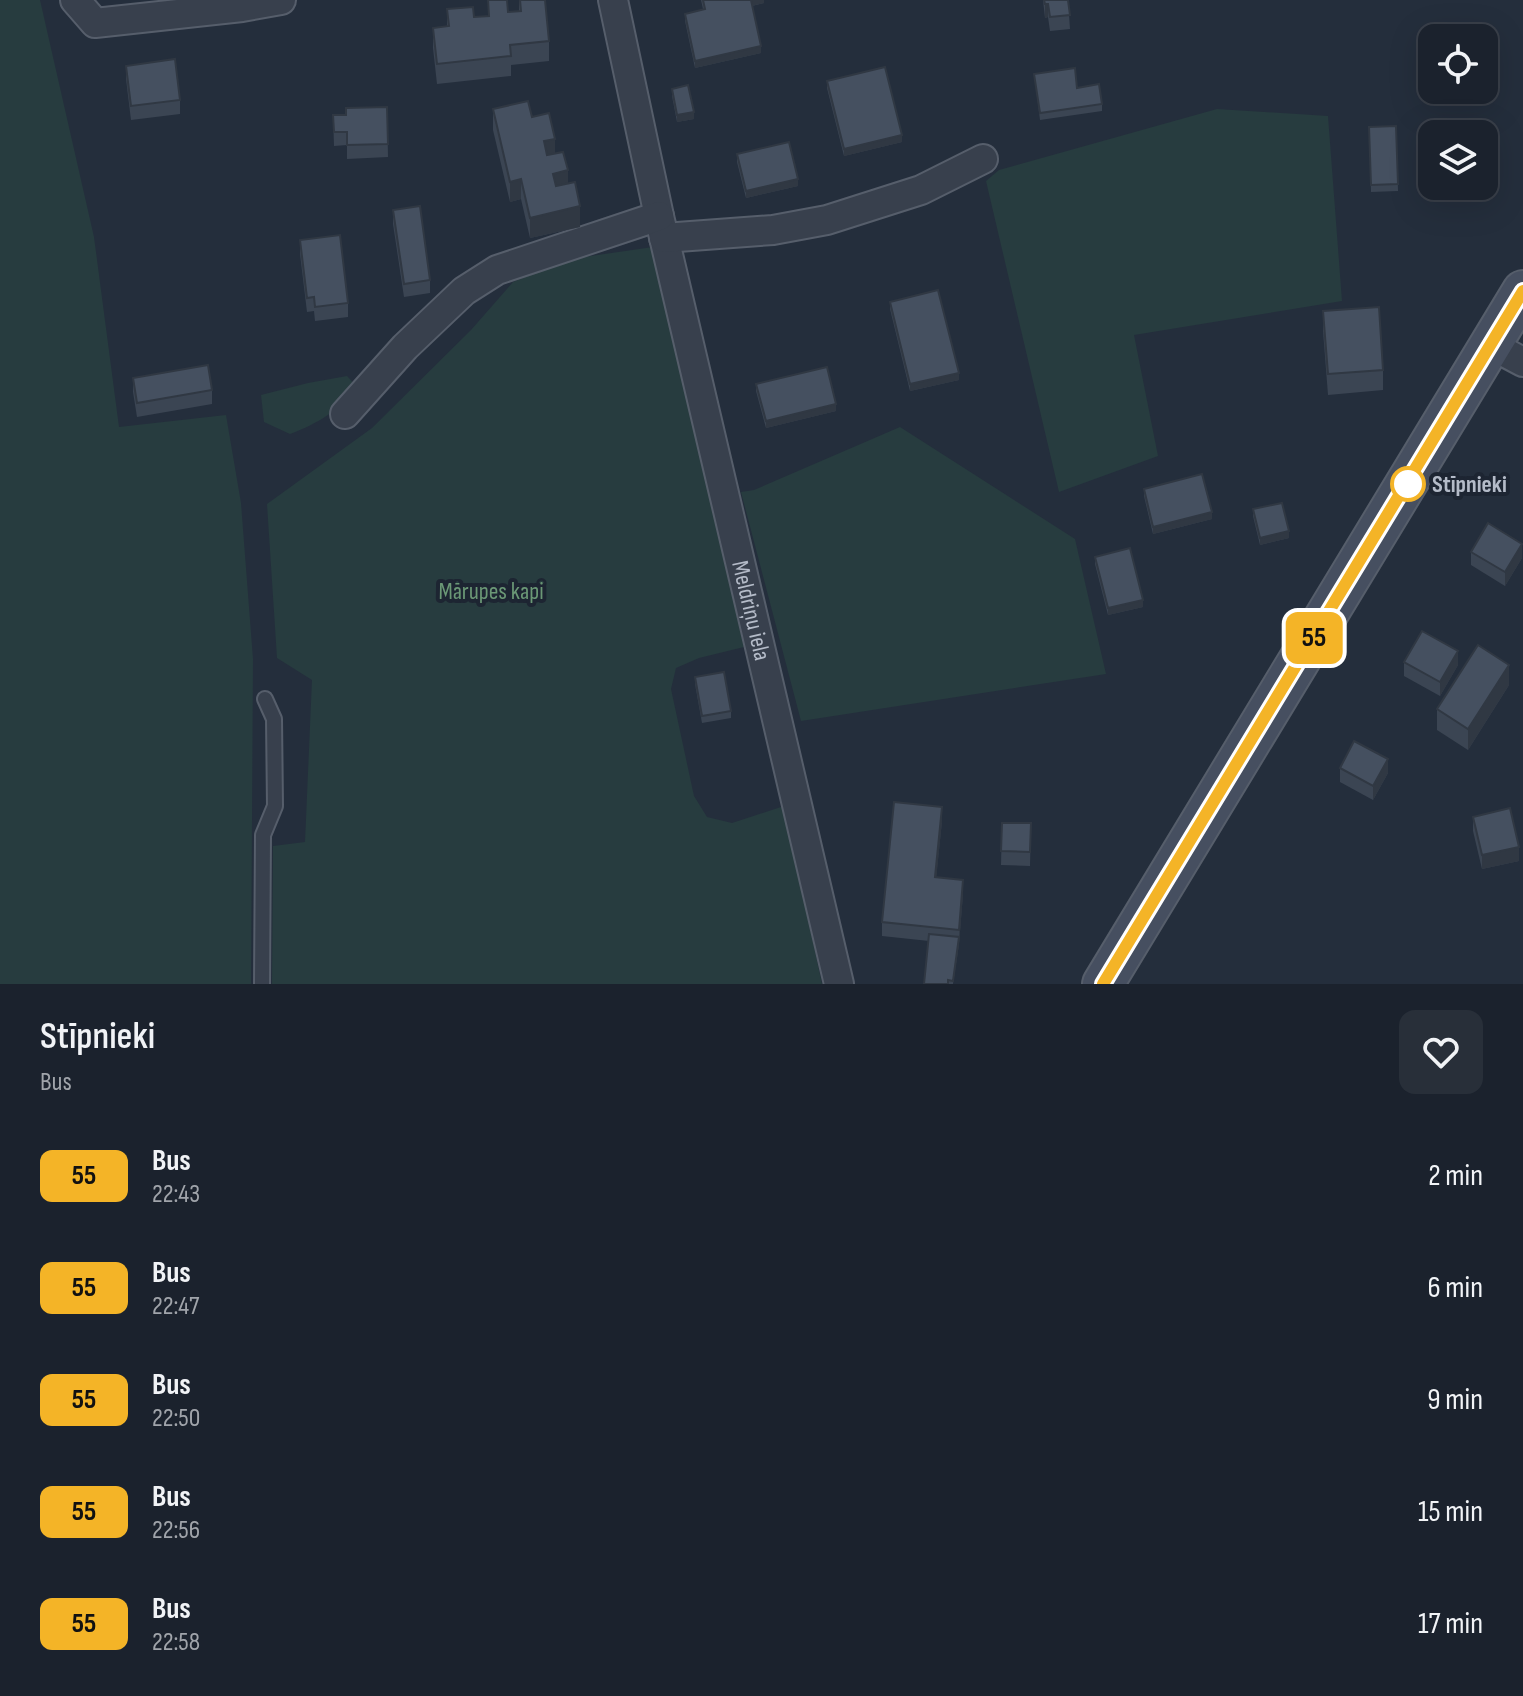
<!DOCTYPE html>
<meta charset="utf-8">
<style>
:root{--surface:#1b222d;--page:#282f39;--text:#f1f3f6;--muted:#a0a4aa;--line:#393f49}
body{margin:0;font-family:"Sofia Sans Condensed",sans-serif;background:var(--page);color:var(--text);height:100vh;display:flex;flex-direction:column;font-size:30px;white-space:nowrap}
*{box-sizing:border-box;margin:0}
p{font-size:26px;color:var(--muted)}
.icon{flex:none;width:44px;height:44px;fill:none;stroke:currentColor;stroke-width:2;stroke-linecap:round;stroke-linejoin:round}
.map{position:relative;height:984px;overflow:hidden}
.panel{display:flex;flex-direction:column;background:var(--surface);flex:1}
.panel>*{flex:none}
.badge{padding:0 16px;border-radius:12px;font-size:28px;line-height:52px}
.controls{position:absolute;left:1418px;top:24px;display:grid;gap:16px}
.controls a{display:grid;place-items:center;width:80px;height:80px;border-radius:16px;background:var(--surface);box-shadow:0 8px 32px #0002,0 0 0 2px var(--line);font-size:40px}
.map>.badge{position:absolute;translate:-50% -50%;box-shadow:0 0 0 4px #fff}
.round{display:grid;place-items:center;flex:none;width:84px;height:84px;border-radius:16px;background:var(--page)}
.headline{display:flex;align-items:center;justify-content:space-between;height:136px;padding:0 40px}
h1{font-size:38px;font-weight:600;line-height:60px}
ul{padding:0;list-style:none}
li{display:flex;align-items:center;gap:24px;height:112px;padding:0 40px}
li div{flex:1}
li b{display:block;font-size:30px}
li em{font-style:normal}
li .badge{min-width:88px;font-weight:700;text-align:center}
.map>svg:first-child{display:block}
</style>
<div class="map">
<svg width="1523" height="984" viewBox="0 0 1523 984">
<rect width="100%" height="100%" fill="#242e3c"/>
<g fill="#273c3f">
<polygon points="0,0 40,0 94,237 119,427 226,415 241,503 253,659 251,984 0,984"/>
<polygon points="1217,109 1328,116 1342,301 1134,335 1158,456 1059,492 986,181 999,170"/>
<polygon points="653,247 744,647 699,658 676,668 671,689 694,796 707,817 732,823 784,806 822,984 272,984 273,846 305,842 312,680 277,658 267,504 372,428 471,330 513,282 570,259"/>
<path d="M 347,376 L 358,388 C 337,411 319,423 290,434 L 264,422 L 261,395 L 308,383 Z"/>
<polygon points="900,427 1075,539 1106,674 801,721 741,492 754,490"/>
</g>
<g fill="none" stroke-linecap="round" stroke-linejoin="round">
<defs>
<polyline id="service" points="262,984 263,835 275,806 274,719 265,699"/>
<g id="minor">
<polyline points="75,0 95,23 242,7 281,0"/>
<path id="s1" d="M 613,0 L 659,216 L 839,984"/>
<polyline points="664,238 773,230 827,220 921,190 983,159"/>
<polyline points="1491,345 1523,362"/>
<polyline points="345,414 405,347 464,291 497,270 659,216"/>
</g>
<polyline id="secondary" points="1103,984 1523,291"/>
</defs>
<use href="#service" stroke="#565e6b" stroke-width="18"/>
<use href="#minor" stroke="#565e6b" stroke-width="32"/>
<use href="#secondary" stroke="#565e6b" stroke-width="44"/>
<use href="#service" stroke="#38404d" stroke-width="14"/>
<use href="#minor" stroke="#38404d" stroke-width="28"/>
<use href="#secondary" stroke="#464f60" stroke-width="40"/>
</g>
<g fill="#3b4553">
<polygon points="488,0 508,12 519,11 519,0 545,0 549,41 549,61 511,65 511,76 437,84 433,48 433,28 447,27 447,9 474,17 488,16"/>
<polygon points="701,0 764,0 764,3 752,6 761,53 695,68 685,21 685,14 703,9"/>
<polygon points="1043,0 1068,0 1070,29 1050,31 1048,17 1045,18"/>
<polygon points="126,66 180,100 180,114 131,120 126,79"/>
<polygon points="1034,74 1077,88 1102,104 1102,111 1040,120"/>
<polygon points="827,81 902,142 844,156 827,88"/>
<polygon points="672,89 694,119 677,122 672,96"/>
<polygon points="387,107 388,157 347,159 347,145 334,146 333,115 346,115"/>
<polygon points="493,109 532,117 555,154 568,183 580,227 530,238 521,199 510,202 493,130"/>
<polygon points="1396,126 1398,191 1371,192 1369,127"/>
<polygon points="737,154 798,186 746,198 737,162"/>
<polygon points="393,210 430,280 430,293 404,297 393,224"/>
<polygon points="300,240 348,303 348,317 315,321 314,311 307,312 300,254"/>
<polygon points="890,302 959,380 910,391 890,309"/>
<polygon points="1323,311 1383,370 1383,390 1328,395 1323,331"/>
<polygon points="133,378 212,390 212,404 137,417 133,392"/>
<polygon points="756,384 836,411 766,428 756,391"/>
<polygon points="1144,489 1212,519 1153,534 1144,496"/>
<polygon points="1253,509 1289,538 1260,545 1253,516"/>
<polygon points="1471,552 1522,558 1505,586 1471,565"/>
<polygon points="1095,557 1143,607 1108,615 1095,564"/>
<polygon points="1404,662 1458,665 1440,696 1404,676"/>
<polygon points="695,677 731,711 731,718 702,723 695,684"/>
<polygon points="1509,685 1468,750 1437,730 1437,709"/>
<polygon points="1340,768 1388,773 1373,800 1340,782"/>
<polygon points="1473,817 1519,861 1482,869 1473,831"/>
<polygon points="942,821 936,878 963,894 959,944 953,984 924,984 929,941 882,936 882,922"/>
<polygon points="1002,823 1031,823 1030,866 1001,865"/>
</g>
<g fill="#303843">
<polygon points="751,0 764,0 764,3 751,6"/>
<polygon points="1045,4 1048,4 1048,17 1045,18"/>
<polygon points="761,46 761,53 695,68 695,61"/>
<polygon points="694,112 694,119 677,122 677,115"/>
<polygon points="902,135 902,142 844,156 844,149"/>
<polygon points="555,139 555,159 544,161 544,141"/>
<polygon points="568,170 568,191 553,194 553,174"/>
<polygon points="521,179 521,199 510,202 510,182"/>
<polygon points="798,179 798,186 746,198 746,191"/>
<polygon points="580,206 580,227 530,238 530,218"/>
<polygon points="959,373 959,380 910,391 910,384"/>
<polygon points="836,404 836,411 766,428 766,421"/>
<polygon points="1212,512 1212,519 1153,534 1153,527"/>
<polygon points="1289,531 1289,538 1260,545 1260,538"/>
<polygon points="1522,544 1522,558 1505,586 1505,572"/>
<polygon points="1143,600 1143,607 1108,615 1108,608"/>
<polygon points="1458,651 1458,665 1440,696 1440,682"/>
<polygon points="1509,665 1509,685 1468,750 1468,729"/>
<polygon points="1388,759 1388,773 1373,800 1373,786"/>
<polygon points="942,807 942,821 935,891 935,877"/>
<polygon points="1519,847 1519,861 1482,869 1482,855"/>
<polygon points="963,880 963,894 959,944 953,984 959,937"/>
</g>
<g fill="#455060" stroke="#303843" stroke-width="2">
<polygon points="488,0 507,0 508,12 521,11 520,0 545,0 549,41 510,45 511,56 437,64 433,28 449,26 447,9 473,7 474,17 489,16"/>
<polygon points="703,0 751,0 761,46 695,61 685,14 705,9"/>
<polygon points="1044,0 1068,0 1070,15 1050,17 1048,4 1045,4"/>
<polygon points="175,59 180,100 131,106 126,66"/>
<polygon points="885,67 902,135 844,149 827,81"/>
<polygon points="1075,68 1077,88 1099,84 1102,104 1040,113 1034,74"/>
<polygon points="688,85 694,112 677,115 672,89"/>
<polygon points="528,101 532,117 549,113 555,139 544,141 547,155 563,152 568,170 553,174 556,186 575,182 580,206 530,218 521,179 510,182 493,109"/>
<polygon points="387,107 388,144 347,145 347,132 334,132 333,115 346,115 346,108"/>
<polygon points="1396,126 1398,184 1371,185 1369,127"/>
<polygon points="789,142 798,179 746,191 737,154"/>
<polygon points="420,206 430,280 404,284 393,210"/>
<polygon points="340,235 348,303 315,307 314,297 307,298 300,240"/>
<polygon points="938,290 959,373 910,384 890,302"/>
<polygon points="1379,307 1383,370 1328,374 1323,311"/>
<polygon points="208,365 212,390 137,403 133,378"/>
<polygon points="827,367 836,404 766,421 756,384"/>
<polygon points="1202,474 1212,512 1153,527 1144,489"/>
<polygon points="1282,503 1289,531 1260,538 1253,509"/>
<polygon points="1488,523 1522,544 1505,572 1471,552"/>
<polygon points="1130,548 1143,600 1108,608 1095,557"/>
<polygon points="1422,631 1458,651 1440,682 1404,662"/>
<polygon points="1478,645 1509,665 1468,729 1437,709"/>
<polygon points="724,672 731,711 702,716 695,677"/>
<polygon points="1354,741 1388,759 1373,786 1340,768"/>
<polygon points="894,802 942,807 935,877 963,880 959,930 882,922"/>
<polygon points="1510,808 1519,847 1482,855 1473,817"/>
<polygon points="1002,823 1031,823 1030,852 1001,851"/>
<polygon points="929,934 959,937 953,981 948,980 948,984 924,984"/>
</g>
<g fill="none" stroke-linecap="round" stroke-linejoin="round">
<defs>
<polyline id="line" points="1103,984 1523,291"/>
</defs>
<use href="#line" stroke="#fff" stroke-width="18"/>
<use href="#line" stroke="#f4b427" stroke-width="12"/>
</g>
<circle fill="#fff" stroke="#f4b427" stroke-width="4" cx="1408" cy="484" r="16"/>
<g text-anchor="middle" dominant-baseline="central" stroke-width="8" stroke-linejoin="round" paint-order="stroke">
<g font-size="24" font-weight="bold" fill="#b4bbc8" stroke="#1d2532" text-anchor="start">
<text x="1432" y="484">Stīpnieki</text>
</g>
<g font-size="24" fill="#6b9876" stroke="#1d2532">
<text x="491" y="591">Mārupes kapi</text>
</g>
<g font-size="24" fill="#b4bbc8" stroke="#1d2532">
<text stroke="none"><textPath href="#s1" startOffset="626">Meldriņu iela</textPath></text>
</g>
</g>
</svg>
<div class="controls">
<a><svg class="icon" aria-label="locate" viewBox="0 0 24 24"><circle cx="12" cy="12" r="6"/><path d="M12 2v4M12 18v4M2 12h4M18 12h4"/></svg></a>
<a><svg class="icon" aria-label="layers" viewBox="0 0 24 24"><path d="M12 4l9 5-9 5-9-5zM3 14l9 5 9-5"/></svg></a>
</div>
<b class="badge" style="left:1314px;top:638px;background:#f4b427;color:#111">55</b>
</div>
<section class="panel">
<div class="headline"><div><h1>Stīpnieki</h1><p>Bus</p></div><a class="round"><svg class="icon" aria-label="heart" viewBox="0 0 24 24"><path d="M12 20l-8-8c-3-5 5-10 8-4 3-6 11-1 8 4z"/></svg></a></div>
<ul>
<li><span class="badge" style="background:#f4b427;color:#111">55</span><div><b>Bus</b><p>22:43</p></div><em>2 min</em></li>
<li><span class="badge" style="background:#f4b427;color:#111">55</span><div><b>Bus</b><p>22:47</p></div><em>6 min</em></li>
<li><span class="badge" style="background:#f4b427;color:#111">55</span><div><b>Bus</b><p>22:50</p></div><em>9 min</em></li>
<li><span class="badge" style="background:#f4b427;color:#111">55</span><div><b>Bus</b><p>22:56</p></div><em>15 min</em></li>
<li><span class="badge" style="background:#f4b427;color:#111">55</span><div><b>Bus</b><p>22:58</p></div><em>17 min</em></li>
</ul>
</section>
